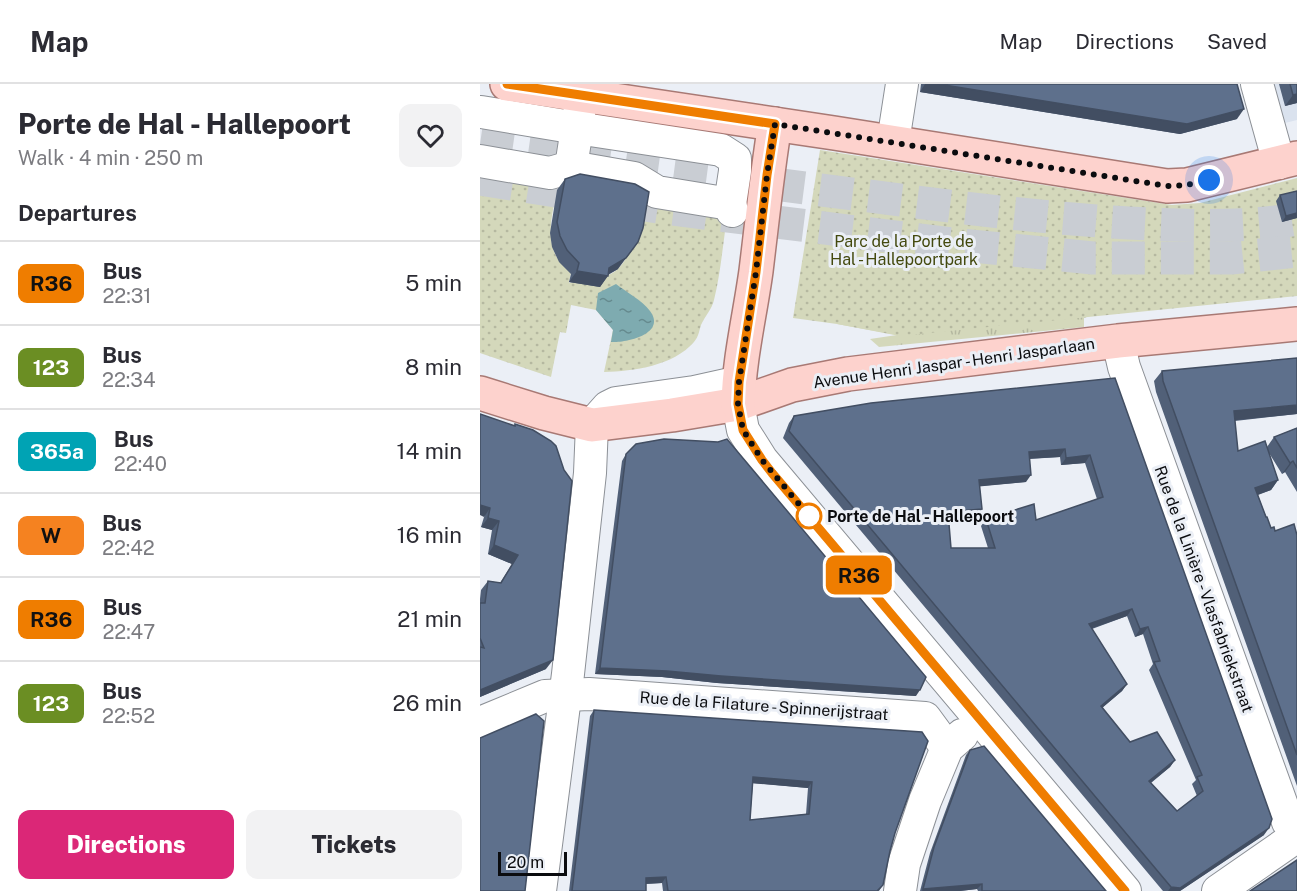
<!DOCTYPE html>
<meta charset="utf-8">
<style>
:root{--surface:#fff;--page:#f2f2f3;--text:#2b2b33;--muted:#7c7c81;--line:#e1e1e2;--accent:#db2777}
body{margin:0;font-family:"Public Sans",sans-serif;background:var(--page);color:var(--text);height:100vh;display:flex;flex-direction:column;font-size:22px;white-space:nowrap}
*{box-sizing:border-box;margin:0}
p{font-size:20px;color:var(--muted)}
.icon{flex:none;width:33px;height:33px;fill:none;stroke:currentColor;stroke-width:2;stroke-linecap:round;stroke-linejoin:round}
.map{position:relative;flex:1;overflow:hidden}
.details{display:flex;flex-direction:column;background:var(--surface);width:480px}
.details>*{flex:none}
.badge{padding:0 12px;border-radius:9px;font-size:21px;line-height:39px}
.scale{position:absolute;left:18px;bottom:15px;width:69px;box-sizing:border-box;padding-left:6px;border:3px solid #0b0c0f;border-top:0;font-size:16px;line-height:21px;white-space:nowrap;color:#0b0c0f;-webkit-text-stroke:4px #ebeff6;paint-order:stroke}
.you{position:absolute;width:30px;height:30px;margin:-15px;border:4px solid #fff;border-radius:50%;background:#1a73e8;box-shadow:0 0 0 9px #1a73e833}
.map>.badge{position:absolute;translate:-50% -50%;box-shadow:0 0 0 3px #fff}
h2{padding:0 18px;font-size:22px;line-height:54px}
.round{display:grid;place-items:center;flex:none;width:63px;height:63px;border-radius:12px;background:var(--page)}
.headline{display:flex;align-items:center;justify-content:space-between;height:102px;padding:0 18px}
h1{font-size:28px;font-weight:800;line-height:45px}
.primary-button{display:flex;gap:12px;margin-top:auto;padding:12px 18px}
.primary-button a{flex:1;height:69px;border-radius:12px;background:var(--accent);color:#fff;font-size:24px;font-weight:800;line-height:69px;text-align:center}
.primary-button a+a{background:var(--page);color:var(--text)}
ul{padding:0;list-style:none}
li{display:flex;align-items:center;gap:18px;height:84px;padding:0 18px;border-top:2px solid var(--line)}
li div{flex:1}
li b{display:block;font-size:22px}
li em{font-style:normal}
li .badge{min-width:66px;font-weight:700;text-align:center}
header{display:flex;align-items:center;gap:36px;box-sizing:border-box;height:84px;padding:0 30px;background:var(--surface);border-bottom:2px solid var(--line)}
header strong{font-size:28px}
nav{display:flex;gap:33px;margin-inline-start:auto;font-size:21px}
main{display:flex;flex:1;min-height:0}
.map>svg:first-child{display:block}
</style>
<header>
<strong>Map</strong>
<nav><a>Map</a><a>Directions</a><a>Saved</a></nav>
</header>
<main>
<section class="details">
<div class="headline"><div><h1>Porte de Hal - Hallepoort</h1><p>Walk · 4 min · 250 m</p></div><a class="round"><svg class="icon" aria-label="heart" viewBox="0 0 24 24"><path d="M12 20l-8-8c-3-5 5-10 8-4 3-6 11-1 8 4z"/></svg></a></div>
<h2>Departures</h2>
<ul>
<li><span class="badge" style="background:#ef7d00;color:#111">R36</span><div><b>Bus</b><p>22:31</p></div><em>5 min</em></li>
<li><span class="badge" style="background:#6b8e23;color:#fff">123</span><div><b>Bus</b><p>22:34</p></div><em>8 min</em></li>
<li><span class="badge" style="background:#00a3b4;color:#fff">365a</span><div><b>Bus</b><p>22:40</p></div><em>14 min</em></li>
<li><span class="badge" style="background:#f58220;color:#111">W</span><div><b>Bus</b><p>22:42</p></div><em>16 min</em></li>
<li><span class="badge" style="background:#ef7d00;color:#111">R36</span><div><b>Bus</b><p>22:47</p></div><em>21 min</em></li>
<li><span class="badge" style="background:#6b8e23;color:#fff">123</span><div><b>Bus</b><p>22:52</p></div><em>26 min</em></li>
</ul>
<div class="primary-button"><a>Directions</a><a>Tickets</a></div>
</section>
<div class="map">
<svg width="817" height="807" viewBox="0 0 817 807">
<defs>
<pattern id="grass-tufts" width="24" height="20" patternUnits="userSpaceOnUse" patternTransform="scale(1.5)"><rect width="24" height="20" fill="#d4d8bb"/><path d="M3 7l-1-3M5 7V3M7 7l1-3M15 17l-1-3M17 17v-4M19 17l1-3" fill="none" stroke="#b5b8a0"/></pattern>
<pattern id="park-dots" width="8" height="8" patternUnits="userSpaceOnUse" patternTransform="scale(1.5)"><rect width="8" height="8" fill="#d4d8bb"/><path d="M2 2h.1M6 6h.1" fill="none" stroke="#b5b8a0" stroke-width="1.8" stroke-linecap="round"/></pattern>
<pattern id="water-ripples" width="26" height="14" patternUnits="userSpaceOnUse" patternTransform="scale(1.5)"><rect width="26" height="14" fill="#7eabb0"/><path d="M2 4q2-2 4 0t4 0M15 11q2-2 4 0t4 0" fill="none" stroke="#658a8e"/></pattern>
</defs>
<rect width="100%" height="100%" fill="#ebeff6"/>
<polygon fill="#dae2ee" points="792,0 817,0 817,36 797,41"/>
<polygon fill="url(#grass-tufts)" points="607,233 604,234 604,243 399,263 390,255 417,251 357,240"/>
<g fill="url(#park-dots)">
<polygon points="340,66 692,121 720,119 817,94 817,212 420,252 357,240 313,234"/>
<path d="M 0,83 L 79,97 C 73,129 59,166 91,188 L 89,199 C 101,196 115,196 126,192 C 154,183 156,139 162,115 L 248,128 C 243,157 241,188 234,216 C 232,225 225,232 221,241 C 219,247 219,252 214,258 C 193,282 154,287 124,288 L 133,246 L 116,226 L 91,221 L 86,249 L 80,248 L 71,293 L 0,269 Z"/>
</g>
<path fill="url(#water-ripples)" d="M 136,200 C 146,208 162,216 170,227 C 187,250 146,259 131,258 L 133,246 L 116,226 L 118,209 Z"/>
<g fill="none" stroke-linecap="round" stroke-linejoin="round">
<g stroke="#c9cdd3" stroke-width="33" stroke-dasharray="33 16" stroke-linecap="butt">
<path d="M 0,60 C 145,81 291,100 437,118 C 508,127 578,135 649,139 C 705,142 762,144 817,135"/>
<polyline points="0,95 184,124 472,160 613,174 751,174 817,167"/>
</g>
<defs>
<g id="minor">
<polyline points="777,0 799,79"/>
<polyline points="1,28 97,44 99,30"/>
<polyline points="413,58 422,0"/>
<polyline points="0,77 70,89 91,83 154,94 177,108 250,120 252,127"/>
<polyline points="91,83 97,44 241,66 255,75 255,87 250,120"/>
<polyline points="638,257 644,283 808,738 817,751"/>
<polyline points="258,320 263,346 282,376 645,807"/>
<polyline points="0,639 65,612 109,610 445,634 467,664"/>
<polyline points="60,807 88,590 110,389 112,341 128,323 136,319 214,308 259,298"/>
<polyline points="420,807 424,780 445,717 467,664 482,651"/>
<polyline points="738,807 817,752"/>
</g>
<g id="major">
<polyline points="27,0 354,49 687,102 707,101 817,74"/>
<polyline points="0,309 64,329 112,341 192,331 258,320 312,301 368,290 638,257 817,240"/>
<path d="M 258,320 C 259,275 270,231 276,187 C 282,138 287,89 295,40"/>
</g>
</defs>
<use href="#minor" stroke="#8c9096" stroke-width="34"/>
<use href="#major" stroke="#a87974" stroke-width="36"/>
<use href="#minor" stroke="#fff" stroke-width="32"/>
<use href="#major" stroke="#fdd2cd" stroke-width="33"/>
</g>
<g fill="#516078" fill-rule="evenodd">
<polygon points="441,0 757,0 757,35 700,50 440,8"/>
<polygon points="799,0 817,0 817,19 805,22"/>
<polygon points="85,95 138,185 128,191 120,203 89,198 91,190 79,178 72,163 70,149 77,106"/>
<polygon points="800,111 817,134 802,138 796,117"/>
<polygon points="682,287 817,330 755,337 758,367 787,363 794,353 817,344 817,408 805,388 802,390 789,369 798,396 791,406 778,411 786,433 791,444 795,447 817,451 817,702 676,308 674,297"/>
<path d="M 635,294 L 784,751 L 700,807 L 683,807 L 303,354 L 309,339 L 314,332 ZM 580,373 L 581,381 L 605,379 L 617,415 L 556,436 L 506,435 L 501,442 L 508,464 L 471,464 L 468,435 L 497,432 L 500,402 L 546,398 L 549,375 ZM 647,532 L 655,553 L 663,550 L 673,580 L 669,586 L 716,696 L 712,700 L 717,712 L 697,727 L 671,699 L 690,683 L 695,676 L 650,658 L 622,624 L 642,607 L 647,600 L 612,545 Z"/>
<polygon points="35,340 66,585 0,613 0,515 1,506 8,497 20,499 32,480 8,470 12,446 1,443 4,433"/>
<polygon points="146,370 436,612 237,599 182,593 115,590 142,377"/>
<path d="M 114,626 L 442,648 L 410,767 L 403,801 L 399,807 L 183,807 L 182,799 L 166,800 L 166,807 L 89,807 L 110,632 ZM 273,699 L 328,704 L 326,730 L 270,736 Z"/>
<polygon points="490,666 626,807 498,807 497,805 480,807 440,807 450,769 486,671"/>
</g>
<g fill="#424e62">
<polygon points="445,0 458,0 764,25 757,35 700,50 440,8"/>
<polygon points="817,10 817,19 805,22 813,11"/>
<polygon points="817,129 817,134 802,138 806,132"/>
<polygon points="158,158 138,185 127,191 128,192 120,203 89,198 97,187 129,184"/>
<polygon points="817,321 817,330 747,337 754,327"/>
<polygon points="585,365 580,373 544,375 549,368"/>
<polygon points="610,371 605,379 581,381 586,374"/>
<polygon points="813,377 805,388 802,390 810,379"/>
<polygon points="551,391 546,398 494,403 499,396"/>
<polygon points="798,396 791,406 768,414 775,404"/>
<polygon points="0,421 10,424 4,433 0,431"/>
<polygon points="502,425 497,432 463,435 468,428"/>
<polygon points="8,434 19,437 12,446 1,443"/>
<polygon points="14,461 38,471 32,480 8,470"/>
<polygon points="652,525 647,532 604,547 609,540"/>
<polygon points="668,543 663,550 655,553 660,545"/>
<polygon points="73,576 66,585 0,613 0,606"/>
<polygon points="120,584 187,587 440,606 436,612 237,599 182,593 115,590"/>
<polygon points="647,600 642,607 616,629 621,622"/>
<polygon points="695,676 690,683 664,704 669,697"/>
<polygon points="273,693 332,698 328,704 269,699"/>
<polygon points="789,744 784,751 700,807 688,807 691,803"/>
<polygon points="186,793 182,799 162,800 166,794"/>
<polygon points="502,800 497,805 480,807 442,807 443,805"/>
</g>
<g fill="#5e708c" stroke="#424e62" stroke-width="1.5" fill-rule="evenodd">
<polygon points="458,0 757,0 764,25 707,40"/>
<polygon points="810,0 817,0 817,10 813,11"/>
<polygon points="100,90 155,100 169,108 163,144 158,158 146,174 129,184 128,192 97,187 99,179 87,166 80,152 77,138 85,95"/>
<polygon points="817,107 817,129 806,132 800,111"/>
<polygon points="817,274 817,321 754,327 758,367 785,357 798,396 775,404 786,433 787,433 791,444 794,443 795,447 814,440 817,451 817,671 683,297 682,287"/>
<path d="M 635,294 L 792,735 L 789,744 L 700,804 L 691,803 L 309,347 L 314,332 L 391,319 ZM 585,365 L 586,374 L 610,371 L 623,413 L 556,436 L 554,420 L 506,435 L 515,464 L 471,464 L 468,428 L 502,425 L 499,396 L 551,391 L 549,368 ZM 652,525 L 660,545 L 668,543 L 680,577 L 674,578 L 722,691 L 717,693 L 723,707 L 697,727 L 669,697 L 695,676 L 677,648 L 650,658 L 621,622 L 647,600 L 609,540 Z"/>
<polygon points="0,330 35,342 35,340 53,346 71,357 76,362 84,386 92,397 73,576 0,606 0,563 4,564 0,554 0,519 5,519 8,497 21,499 38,471 14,461 19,437 8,434 10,424 0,421"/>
<polygon points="817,344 817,384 813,377 810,379 794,353"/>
<polygon points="184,355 238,358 247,355 446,593 440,606 241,592 187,587 120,584 146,370 156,360"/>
<path d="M 114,626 L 442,648 L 448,657 L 415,749 L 410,767 L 403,801 L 397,807 L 188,807 L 186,793 L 166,794 L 166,807 L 92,807 ZM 273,693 L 332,698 L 329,730 L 270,736 Z"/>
<polygon points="56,630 64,637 45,807 0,807 0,654"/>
<polygon points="504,662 626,807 502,807 502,800 443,805 454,763 490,666"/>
<polygon points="817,776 817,807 770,807"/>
</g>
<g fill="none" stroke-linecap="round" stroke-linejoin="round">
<defs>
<polyline id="line" points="27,0 295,40 287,91 276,188 259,298 258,320 263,346 282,376 292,389 645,807"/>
</defs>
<use href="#line" stroke="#fff" stroke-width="14"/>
<use href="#line" stroke="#ef7d00" stroke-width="9"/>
<polyline stroke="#0b0c0f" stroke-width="6" stroke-dasharray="0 10.8" points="329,432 334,438 282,376 263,346 258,320 259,298 276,188 287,91 295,40 687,102 707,101 729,96"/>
</g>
<circle fill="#fff" stroke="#ef7d00" stroke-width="3" cx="329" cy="432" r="12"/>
<g text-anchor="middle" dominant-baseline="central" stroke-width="6" stroke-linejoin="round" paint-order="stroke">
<g font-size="16" fill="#43490e" stroke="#ebeff6">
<text x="424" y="157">Parc de la Porte de<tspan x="424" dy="18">Hal - Hallepoortpark</tspan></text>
</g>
<g font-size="16" fill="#0b0c0f" stroke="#ebeff6">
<text transform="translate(474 279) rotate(-8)">Avenue Henri Jaspar - Henri Jasparlaan</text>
<text transform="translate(724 505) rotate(70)">Rue de la Linière - Vlasfabriekstraat</text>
<text transform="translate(284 622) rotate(4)">Rue de la Filature - Spinnerijstraat</text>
</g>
<g font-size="16" font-weight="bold" fill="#0b0c0f" stroke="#ebeff6" text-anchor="start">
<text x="347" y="432">Porte de Hal - Hallepoort</text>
</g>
</g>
</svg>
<div class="scale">20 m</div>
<div class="you" style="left:729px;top:96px"></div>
<b class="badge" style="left:379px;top:491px;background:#ef7d00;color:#111">R36</b>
</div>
</main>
